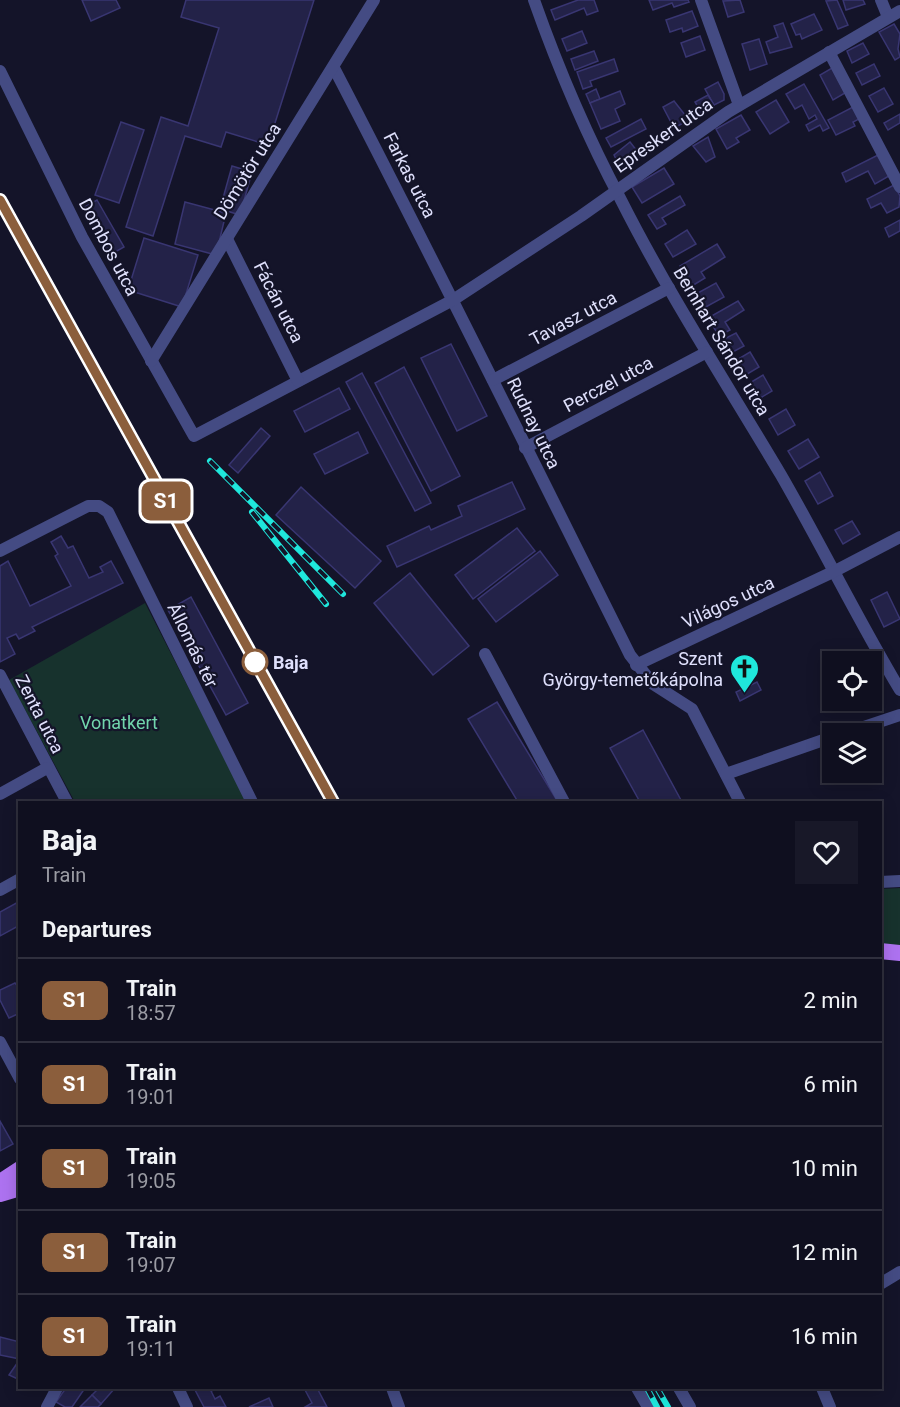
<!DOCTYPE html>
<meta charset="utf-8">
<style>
:root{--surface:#0f0f1f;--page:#181828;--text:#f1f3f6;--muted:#9b9ca4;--line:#2f2f3d}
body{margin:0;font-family:Roboto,sans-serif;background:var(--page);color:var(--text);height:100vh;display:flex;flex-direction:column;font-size:22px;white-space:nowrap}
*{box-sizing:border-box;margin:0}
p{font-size:20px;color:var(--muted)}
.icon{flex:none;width:33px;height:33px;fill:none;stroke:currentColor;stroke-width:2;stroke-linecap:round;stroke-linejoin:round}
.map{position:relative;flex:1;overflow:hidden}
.sheet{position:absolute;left:18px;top:801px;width:864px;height:588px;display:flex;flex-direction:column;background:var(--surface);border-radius:0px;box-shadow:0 3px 15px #0003,0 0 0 2px var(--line)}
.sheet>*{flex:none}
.badge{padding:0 12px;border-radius:9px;font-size:21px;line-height:39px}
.buttons{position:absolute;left:822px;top:651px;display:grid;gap:12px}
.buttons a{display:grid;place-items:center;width:60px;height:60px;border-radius:0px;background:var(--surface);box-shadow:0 3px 15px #0003,0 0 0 2px var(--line);font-size:30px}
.map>.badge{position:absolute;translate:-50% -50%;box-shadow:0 0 0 3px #fff}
h2{padding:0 24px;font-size:22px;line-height:54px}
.round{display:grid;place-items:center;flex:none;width:63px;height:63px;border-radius:0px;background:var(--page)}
.summary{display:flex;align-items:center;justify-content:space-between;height:102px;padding:0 24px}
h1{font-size:28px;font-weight:800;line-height:45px}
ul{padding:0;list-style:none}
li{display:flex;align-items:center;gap:18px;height:84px;padding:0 24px;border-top:2px solid var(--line)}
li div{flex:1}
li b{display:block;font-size:22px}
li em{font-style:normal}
li .badge{min-width:66px;font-weight:700;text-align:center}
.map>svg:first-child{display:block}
</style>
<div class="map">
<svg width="900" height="1407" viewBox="0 0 900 1407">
<rect width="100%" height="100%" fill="#141429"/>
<g fill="#17322d">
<polygon points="145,603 247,802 75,802 9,680"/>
<polygon points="900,888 900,946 881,944 880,889"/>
</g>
<g fill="#232248" stroke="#393672" stroke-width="1.5">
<polygon points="82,0 116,0 120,8 91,21"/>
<polygon points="186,0 314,0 268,145 226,132 221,147 185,136 153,236 126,227 161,117 188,126 219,28 181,17"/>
<polygon points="578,0 594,0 598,11 587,15 584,8 555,20 551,10"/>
<polygon points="649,0 688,0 689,2 674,7 672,3 653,10"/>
<polygon points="740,0 744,12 728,17 723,1"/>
<polygon points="837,0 848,25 838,29 826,1"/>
<polygon points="843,0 863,0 865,4 846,10"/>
<polygon points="692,11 698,26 683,32 682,28 670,32 666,20"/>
<polygon points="814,14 822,30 802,39 800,34 796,35 791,24"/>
<polygon points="783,23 792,47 770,53 766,42 778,37 774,26"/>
<polygon points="894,24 900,34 898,49 900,57 895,60 879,32"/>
<polygon points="582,31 587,43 567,51 562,39"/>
<polygon points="700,36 705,50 686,57 681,43"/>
<polygon points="759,39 767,64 750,70 742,44"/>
<polygon points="863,43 869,54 852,63 847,51"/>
<polygon points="594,51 598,61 575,70 571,59"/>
<polygon points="614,59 618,71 590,81 592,86 583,89 577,72"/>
<polygon points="874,64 880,76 862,85 856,73"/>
<polygon points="832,68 845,93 833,100 820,75"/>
<polygon points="718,82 724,94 724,100 714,105 705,89"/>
<polygon points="804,84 829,128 823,131 820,125 809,131 806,125 817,119 815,115 809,119 802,105 795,109 786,94"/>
<polygon points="884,88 893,104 878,112 869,96"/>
<polygon points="596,89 600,99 590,103 586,94"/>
<polygon points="620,91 625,104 615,109 620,121 601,129 590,103"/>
<polygon points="708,95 714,105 701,112 695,102"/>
<polygon points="776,100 789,122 770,134 756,112"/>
<polygon points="674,101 689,120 674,128 663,107"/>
<polygon points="853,107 859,119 853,122 855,126 836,135 828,120"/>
<polygon points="900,114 900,123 888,130 884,123"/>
<polygon points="741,115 750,130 736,138 739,142 727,149 716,129"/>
<polygon points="641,119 646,129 611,147 606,138"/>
<polygon points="121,122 144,130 119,203 95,195"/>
<polygon points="708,137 715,157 706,162 693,146"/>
<polygon points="630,142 641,156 622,171 614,155"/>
<polygon points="878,155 889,176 875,184 868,171 846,182 842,173"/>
<polygon points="232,166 252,172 240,215 220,209"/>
<polygon points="664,168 674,184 642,203 632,187"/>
<polygon points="894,185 900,196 899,207 887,213 881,203 871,208 867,199"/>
<polygon points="680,196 685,205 662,218 666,224 657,229 648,215"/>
<polygon points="97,200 124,247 110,255 83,208"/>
<polygon points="185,202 226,213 216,255 175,244"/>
<polygon points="900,220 900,231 889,237 885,228"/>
<polygon points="687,230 696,244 673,257 665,244"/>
<polygon points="144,238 198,255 182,307 128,290"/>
<polygon points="717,244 725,257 701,272 705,278 692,286 680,266"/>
<polygon points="716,283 724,297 704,308 696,294"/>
<polygon points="738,301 744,310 725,322 730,330 719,336 708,318"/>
<polygon points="736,333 744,346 729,354 722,340"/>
<polygon points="451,344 487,416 457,431 421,358"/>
<polygon points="750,352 759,367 744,376 735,361"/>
<polygon points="404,367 460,476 431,491 375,383"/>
<polygon points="362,373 431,503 415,511 346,382"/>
<polygon points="763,375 772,391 757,400 748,384"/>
<polygon points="339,388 350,409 305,432 294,411"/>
<polygon points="786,409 795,425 778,435 769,419"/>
<polygon points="261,428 270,436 238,473 229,465"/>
<polygon points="358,432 368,453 325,474 314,454"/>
<polygon points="808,439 819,457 799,469 788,451"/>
<polygon points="820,472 833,496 818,504 805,481"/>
<polygon points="512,482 525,509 397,567 387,546 429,526 431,530 462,516 458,506"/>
<polygon points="301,487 381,561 355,588 276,515"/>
<polygon points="852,521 860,534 843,544 835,530"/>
<polygon points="517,528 535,551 473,599 455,575"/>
<polygon points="61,536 68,548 73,546 89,578 103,572 100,567 111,561 123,583 32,627 35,631 19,639 16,634 7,638 15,654 0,662 0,566 8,561 30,606 71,586 55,556 58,554 51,542"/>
<polygon points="540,551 558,575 496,622 478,599"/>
<polygon points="410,573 469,646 433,675 374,603"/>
<polygon points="887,592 900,619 884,627 871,600"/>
<polygon points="191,597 248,703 226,715 168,610"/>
<polygon points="757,682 761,690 740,701 736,692"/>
<polygon points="497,702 558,802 518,802 468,719"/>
<polygon points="643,730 682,802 640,802 610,748"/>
<polygon points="20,901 20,925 0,936 0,912"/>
<polygon points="15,983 20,989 20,1013 9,1018 0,1000 0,990"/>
<polygon points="0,1121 13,1144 0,1151"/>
<polygon points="0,1337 20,1342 20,1359 0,1355"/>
<polygon points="20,1359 20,1380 9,1375"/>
<polygon points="66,1388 85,1388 72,1407 65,1407 56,1402"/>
<polygon points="99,1388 115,1388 101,1404 92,1395"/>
<polygon points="194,1388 219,1388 211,1391 215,1399 220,1396 226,1407 204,1407"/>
<polygon points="310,1388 317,1388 327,1407 305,1407 312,1403 305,1390"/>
<polygon points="92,1395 101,1404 98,1407 80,1407"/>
<polygon points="269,1398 273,1407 249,1407"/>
</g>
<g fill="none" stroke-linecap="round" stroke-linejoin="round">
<g stroke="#444b83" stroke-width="12">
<path d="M 534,0 C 558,68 587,136 621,200 C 669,295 727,384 781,475 C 822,546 858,620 900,690"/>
<polyline points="701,0 739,105"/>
<polyline points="881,0 888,17"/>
<polyline points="829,52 900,187"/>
<path d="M 334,68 C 435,262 532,459 630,655 L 653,684 L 692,709 L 740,802"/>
<polyline points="0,71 82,237 194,436 453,300 581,216 728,112 900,11"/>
<polyline points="227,239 298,381"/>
<polyline points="151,361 374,0"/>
<polyline points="493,380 669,288"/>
<polyline points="525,448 707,352"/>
<polyline points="0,551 88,506 99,506 108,512 252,802"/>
<polyline points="485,654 564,802"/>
<polyline points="636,665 835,571 900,537"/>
<polyline points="0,675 67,802"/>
<polyline points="843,734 900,715"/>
<polyline points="726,774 832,737"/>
<polyline points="0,794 47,768"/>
<polyline points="880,882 900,881"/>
<polyline points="0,890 20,879"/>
<polyline points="0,1042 20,1079"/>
<polyline points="880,1284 900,1272"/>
<polyline points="178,1388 187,1407"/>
<polyline points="392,1388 399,1407"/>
<polyline points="637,1388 648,1407"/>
<polyline points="679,1388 690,1407"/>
<polyline points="822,1388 830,1407"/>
<polyline points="47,1407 57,1388"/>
</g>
<g stroke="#ad72f0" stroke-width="16">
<polyline points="880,951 900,953"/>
<polyline points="0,1182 20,1169"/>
<polyline points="0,1194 20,1188"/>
</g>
<defs>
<g id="rail">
<polyline points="0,200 333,802"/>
<polyline points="210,461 343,594"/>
<polyline points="252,512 326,604"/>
<polyline points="647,1388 657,1407"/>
<polyline points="657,1388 668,1407"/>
</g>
</defs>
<use href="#rail" stroke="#1fe7dc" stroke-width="6"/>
<use href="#rail" stroke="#141429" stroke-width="4" stroke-dasharray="11" stroke-linecap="butt"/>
</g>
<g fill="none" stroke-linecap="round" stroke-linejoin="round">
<defs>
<polyline id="line" points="0,200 333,802"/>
</defs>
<use href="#line" stroke="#fff" stroke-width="14"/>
<use href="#line" stroke="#8b5e3c" stroke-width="9"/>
</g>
<defs>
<symbol id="church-pin" viewBox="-11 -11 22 30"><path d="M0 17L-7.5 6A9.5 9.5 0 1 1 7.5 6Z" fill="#1fe7dc" stroke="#141429"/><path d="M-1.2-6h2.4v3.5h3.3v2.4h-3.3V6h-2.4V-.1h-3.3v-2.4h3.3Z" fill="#111"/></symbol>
</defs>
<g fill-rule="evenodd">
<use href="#church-pin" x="728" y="652" width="33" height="45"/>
</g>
<circle fill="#fff" stroke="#8b5e3c" stroke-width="3" cx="255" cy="662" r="12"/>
<g text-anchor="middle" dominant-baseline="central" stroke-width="4.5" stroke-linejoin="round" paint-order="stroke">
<g font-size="18" fill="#dfe0fc" stroke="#141429">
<text transform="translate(663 135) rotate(-35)">Epreskert utca</text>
<text transform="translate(247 171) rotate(-58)">Dömötör utca</text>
<text transform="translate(410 175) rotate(63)">Farkas utca</text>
<text transform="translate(109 247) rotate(62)">Dombos utca</text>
<text transform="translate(279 302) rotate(63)">Fácán utca</text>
<text transform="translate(573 318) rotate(-28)">Tavasz utca</text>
<text transform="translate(722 341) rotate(59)">Bernhart Sándor utca</text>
<text transform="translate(608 384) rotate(-28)">Perczel utca</text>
<text transform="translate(534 423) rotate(64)">Rudnay utca</text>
<text transform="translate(728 602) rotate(-25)">Világos utca</text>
<text transform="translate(193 645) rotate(64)">Állomás tér</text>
<text transform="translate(40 714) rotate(63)">Zenta utca</text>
</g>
<g font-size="18" fill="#dfe0fc" stroke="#141429" text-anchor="end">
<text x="723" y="658">Szent<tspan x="723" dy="21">György-temetőkápolna</tspan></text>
</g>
<g font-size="18" font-weight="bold" fill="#dfe0fc" stroke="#141429" text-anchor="start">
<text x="273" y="662">Baja</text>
</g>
<g font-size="18" fill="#71d5ac" stroke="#141429">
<text x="119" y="722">Vonatkert</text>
</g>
</g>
</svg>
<div class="buttons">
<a><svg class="icon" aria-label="locate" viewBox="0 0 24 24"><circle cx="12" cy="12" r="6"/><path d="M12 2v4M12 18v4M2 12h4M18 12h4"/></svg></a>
<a><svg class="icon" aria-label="layers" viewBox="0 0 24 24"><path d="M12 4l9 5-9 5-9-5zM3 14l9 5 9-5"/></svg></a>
</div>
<b class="badge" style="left:166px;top:501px;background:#8b5e3c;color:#fff">S1</b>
<section class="sheet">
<div class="summary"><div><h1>Baja</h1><p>Train</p></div><a class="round"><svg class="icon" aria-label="heart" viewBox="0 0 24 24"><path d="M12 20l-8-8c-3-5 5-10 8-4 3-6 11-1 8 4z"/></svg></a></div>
<h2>Departures</h2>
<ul>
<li><span class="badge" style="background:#8b5e3c;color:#fff">S1</span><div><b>Train</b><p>18:57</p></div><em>2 min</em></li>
<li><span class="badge" style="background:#8b5e3c;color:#fff">S1</span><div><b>Train</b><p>19:01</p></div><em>6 min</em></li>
<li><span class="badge" style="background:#8b5e3c;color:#fff">S1</span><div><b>Train</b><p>19:05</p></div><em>10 min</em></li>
<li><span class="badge" style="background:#8b5e3c;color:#fff">S1</span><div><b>Train</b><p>19:07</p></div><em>12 min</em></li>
<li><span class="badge" style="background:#8b5e3c;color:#fff">S1</span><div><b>Train</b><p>19:11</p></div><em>16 min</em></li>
</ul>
</section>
</div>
